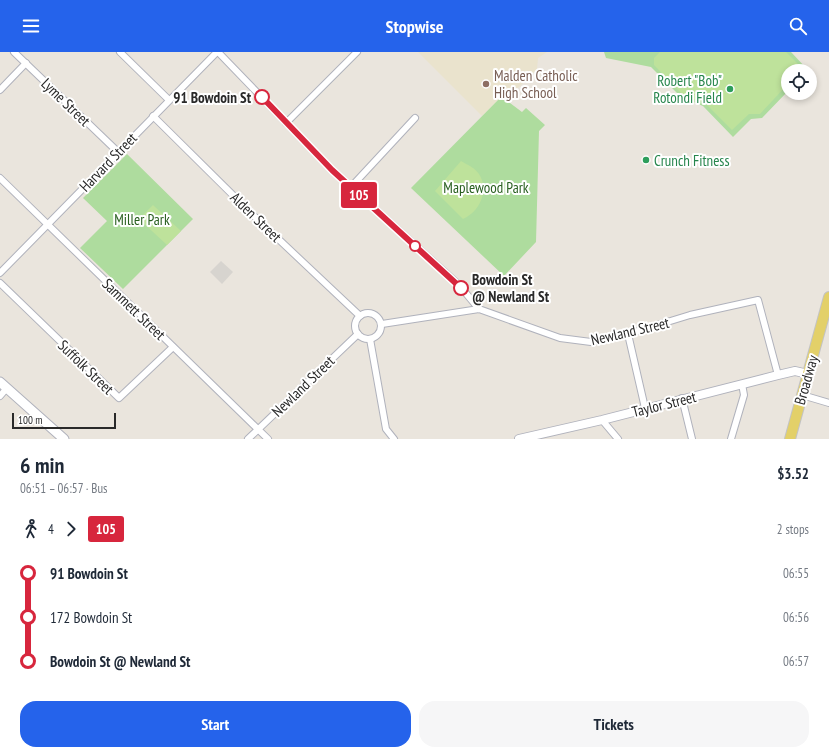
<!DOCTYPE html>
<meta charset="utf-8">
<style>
:root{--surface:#fff;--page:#f6f6f7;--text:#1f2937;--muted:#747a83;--accent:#2563eb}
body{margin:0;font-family:"PT Sans Narrow",sans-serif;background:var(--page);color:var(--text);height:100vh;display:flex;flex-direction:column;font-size:15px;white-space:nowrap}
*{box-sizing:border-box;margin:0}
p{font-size:13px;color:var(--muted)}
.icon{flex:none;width:22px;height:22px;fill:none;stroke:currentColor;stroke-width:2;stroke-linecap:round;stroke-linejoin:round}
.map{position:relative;height:387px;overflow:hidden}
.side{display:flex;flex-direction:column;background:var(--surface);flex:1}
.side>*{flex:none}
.badge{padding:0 8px;border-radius:3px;font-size:14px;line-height:26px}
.fabs{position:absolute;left:781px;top:12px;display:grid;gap:8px}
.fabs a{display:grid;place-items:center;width:36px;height:36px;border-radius:50%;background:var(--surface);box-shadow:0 2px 6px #0003;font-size:20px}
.scale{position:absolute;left:12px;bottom:10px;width:104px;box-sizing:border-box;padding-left:4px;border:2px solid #292929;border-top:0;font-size:11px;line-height:14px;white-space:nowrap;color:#292929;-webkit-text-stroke:3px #fff;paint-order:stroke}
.map>.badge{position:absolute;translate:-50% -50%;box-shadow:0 0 0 2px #fff}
.legs{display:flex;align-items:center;gap:6px;height:44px;padding:0 20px;font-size:13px}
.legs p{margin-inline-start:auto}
.head{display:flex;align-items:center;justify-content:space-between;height:68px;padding:0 20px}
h1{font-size:22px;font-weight:700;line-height:30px}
.primary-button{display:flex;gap:8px;margin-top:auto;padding:8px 20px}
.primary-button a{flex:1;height:46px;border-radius:16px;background:var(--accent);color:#fff;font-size:16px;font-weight:700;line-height:46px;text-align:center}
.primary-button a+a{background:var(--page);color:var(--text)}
ul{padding:0 20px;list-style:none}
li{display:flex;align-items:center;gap:14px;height:44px;font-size:15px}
li i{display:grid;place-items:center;width:6px;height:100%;margin:0 5px;background:currentColor}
li i::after{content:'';width:10px;height:10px;margin:-5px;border:3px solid;border-radius:50%;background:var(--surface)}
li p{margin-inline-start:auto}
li:first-child i{background:linear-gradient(#0000 50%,currentColor 0)}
li:last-child i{background:linear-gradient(currentColor 50%,#0000 0)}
header{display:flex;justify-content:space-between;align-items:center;height:52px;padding:0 20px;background:var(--accent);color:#fff;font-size:18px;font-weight:700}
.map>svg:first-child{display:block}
</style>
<header><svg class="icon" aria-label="menu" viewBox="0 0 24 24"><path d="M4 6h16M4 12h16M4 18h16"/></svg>Stopwise<svg class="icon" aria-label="search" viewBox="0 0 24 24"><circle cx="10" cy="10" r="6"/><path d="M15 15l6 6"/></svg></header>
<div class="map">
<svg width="829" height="387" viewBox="0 0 829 387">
<rect width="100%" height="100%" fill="#eae5dd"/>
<polygon fill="#eae3cd" points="418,0 547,0 538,6 537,17 506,48 499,47 482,64"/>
<g fill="#aedc9e">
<polygon points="604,0 791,0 807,17 806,19 788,19 788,39 762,66 751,67 733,85 703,54 681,45 651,15 606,6"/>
<polygon points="499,47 506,48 522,60 526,56 545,73 539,79 536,190 504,224 411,136"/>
<polygon points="127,102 193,167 123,237 80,196 107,169 83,146"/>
</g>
<g fill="#bee29b">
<polygon points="660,0 786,0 802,16 800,19 788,19 788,32 760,62 749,62 732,78 705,51 683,43 654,13 654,6"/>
<path d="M 461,109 C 468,113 475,116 479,122 C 490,139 479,160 463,167 L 435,139 Z"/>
<polygon points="153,153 181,179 167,193 139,167"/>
</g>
<polygon fill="#d7d4cf" points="221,209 233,220 222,232 210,220"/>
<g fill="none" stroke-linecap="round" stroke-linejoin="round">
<defs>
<g id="minor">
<polyline points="14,0 118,100"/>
<polyline points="120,0 169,48"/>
<polyline points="218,0 332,118 459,233 479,257"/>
<polyline points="0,38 26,11"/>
<polyline points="153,64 255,165 360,264"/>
<polyline points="286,71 357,0"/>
<polyline points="0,126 268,387"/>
<polyline points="351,135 415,66"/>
<polyline points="0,221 217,0"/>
<polyline points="0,231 119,346 173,295"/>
<circle cx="368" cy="274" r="13"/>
<polyline points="382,272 479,257 560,286 591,290 628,282 690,263 758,248 778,323"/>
<polyline points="628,282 645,356"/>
<polyline points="370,287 386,377 394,387"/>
<polyline points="802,343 829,351"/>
<polyline points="0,344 6,337"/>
<polyline points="682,346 692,387"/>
<polyline points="602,368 618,387"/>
<polyline points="248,387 358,282"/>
<polyline points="731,387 744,343 742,332"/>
</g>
<polyline id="tertiary" points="519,387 602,368 778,323 795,319 808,322"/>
<polyline id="secondary" points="0,330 64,387"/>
<polyline id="primary" points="790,387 829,245"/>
</defs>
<use href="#minor" stroke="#b0b2bc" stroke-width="8"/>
<use href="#tertiary" stroke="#b0b2bc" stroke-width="10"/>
<use href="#secondary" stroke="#b0b2bc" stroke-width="11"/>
<use href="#primary" stroke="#c3c3c3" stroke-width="12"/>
<use href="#minor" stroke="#fff" stroke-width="6"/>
<use href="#tertiary" stroke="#fff" stroke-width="8"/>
<use href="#secondary" stroke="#fff" stroke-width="9"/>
<use href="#primary" stroke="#e3d069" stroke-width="10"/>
</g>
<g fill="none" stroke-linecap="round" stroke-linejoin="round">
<defs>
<polyline id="line-1" points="262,45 332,118 461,236"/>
</defs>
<use href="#line-1" stroke="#fff" stroke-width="9"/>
<use href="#line-1" stroke="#d7263d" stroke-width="6"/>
</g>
<circle fill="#8d6e63" stroke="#fff" stroke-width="1.5" cx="486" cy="32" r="4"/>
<g fill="#2e9e5b" stroke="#fff" stroke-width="1.5">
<circle cx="730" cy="37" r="4"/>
<circle cx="646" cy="108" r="4"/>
</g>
<g fill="#fff" stroke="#d7263d" stroke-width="2">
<circle cx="262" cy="45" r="7"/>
<circle cx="415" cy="194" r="5"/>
<circle cx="461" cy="236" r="7"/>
</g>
<g text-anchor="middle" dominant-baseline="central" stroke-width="4" stroke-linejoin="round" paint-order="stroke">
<g font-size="15" fill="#785e54" stroke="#fff" text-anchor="start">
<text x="494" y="23">Malden Catholic<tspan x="494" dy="17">High School</tspan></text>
</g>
<g font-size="15" fill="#27864d" stroke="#fff" text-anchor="end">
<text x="722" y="28">Robert "Bob"<tspan x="722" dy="17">Rotondi Field</tspan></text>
<text x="654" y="108" text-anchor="start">Crunch Fitness</text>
</g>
<g font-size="15" font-weight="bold" fill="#292929" stroke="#fff" text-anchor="end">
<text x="251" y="45">91 Bowdoin St</text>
<text x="472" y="227" text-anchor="start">Bowdoin St<tspan x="472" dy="17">@ Newland St</tspan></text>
</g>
<g font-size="15" fill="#292929" stroke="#fff">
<text transform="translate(66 50) rotate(44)">Lyme Street</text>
<text transform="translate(108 110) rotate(-46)">Harvard Street</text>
<text transform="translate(256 165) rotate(44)">Alden Street</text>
<text transform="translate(134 257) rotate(44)">Sammett Street</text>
<text transform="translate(630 279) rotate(-13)">Newland Street</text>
<text transform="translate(86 315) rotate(44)">Suffolk Street</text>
<text transform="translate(806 328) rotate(-74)">Broadway</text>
<text transform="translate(303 334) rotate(-44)">Newland Street</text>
<text transform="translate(664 352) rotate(-14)">Taylor Street</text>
</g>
<g font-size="15" fill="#295f20" stroke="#fff">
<text x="486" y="135">Maplewood Park</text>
<text x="142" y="167">Miller Park</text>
</g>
</g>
</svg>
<div class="fabs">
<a><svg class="icon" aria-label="locate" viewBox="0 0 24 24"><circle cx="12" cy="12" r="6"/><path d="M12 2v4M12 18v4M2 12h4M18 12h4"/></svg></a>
</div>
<div class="scale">100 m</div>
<b class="badge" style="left:359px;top:143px;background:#d7263d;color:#fff">105</b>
</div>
<section class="side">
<div class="head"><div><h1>6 min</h1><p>06:51 – 06:57 · Bus</p></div><b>$3.52</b></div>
<div class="legs"><svg class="icon" aria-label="walk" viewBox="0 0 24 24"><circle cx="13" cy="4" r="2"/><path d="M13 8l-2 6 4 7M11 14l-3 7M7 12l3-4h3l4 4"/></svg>4<svg class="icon" aria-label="forward" viewBox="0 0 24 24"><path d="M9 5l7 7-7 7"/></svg><b class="badge" style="background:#d7263d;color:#fff">105</b><p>2 stops</p></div>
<ul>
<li><i style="color:#d7263d"></i><b>91 Bowdoin St</b><p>06:55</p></li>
<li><i style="color:#d7263d"></i><span>172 Bowdoin St</span><p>06:56</p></li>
<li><i style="color:#d7263d"></i><b>Bowdoin St @ Newland St</b><p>06:57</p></li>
</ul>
<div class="primary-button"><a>Start</a><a>Tickets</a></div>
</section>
